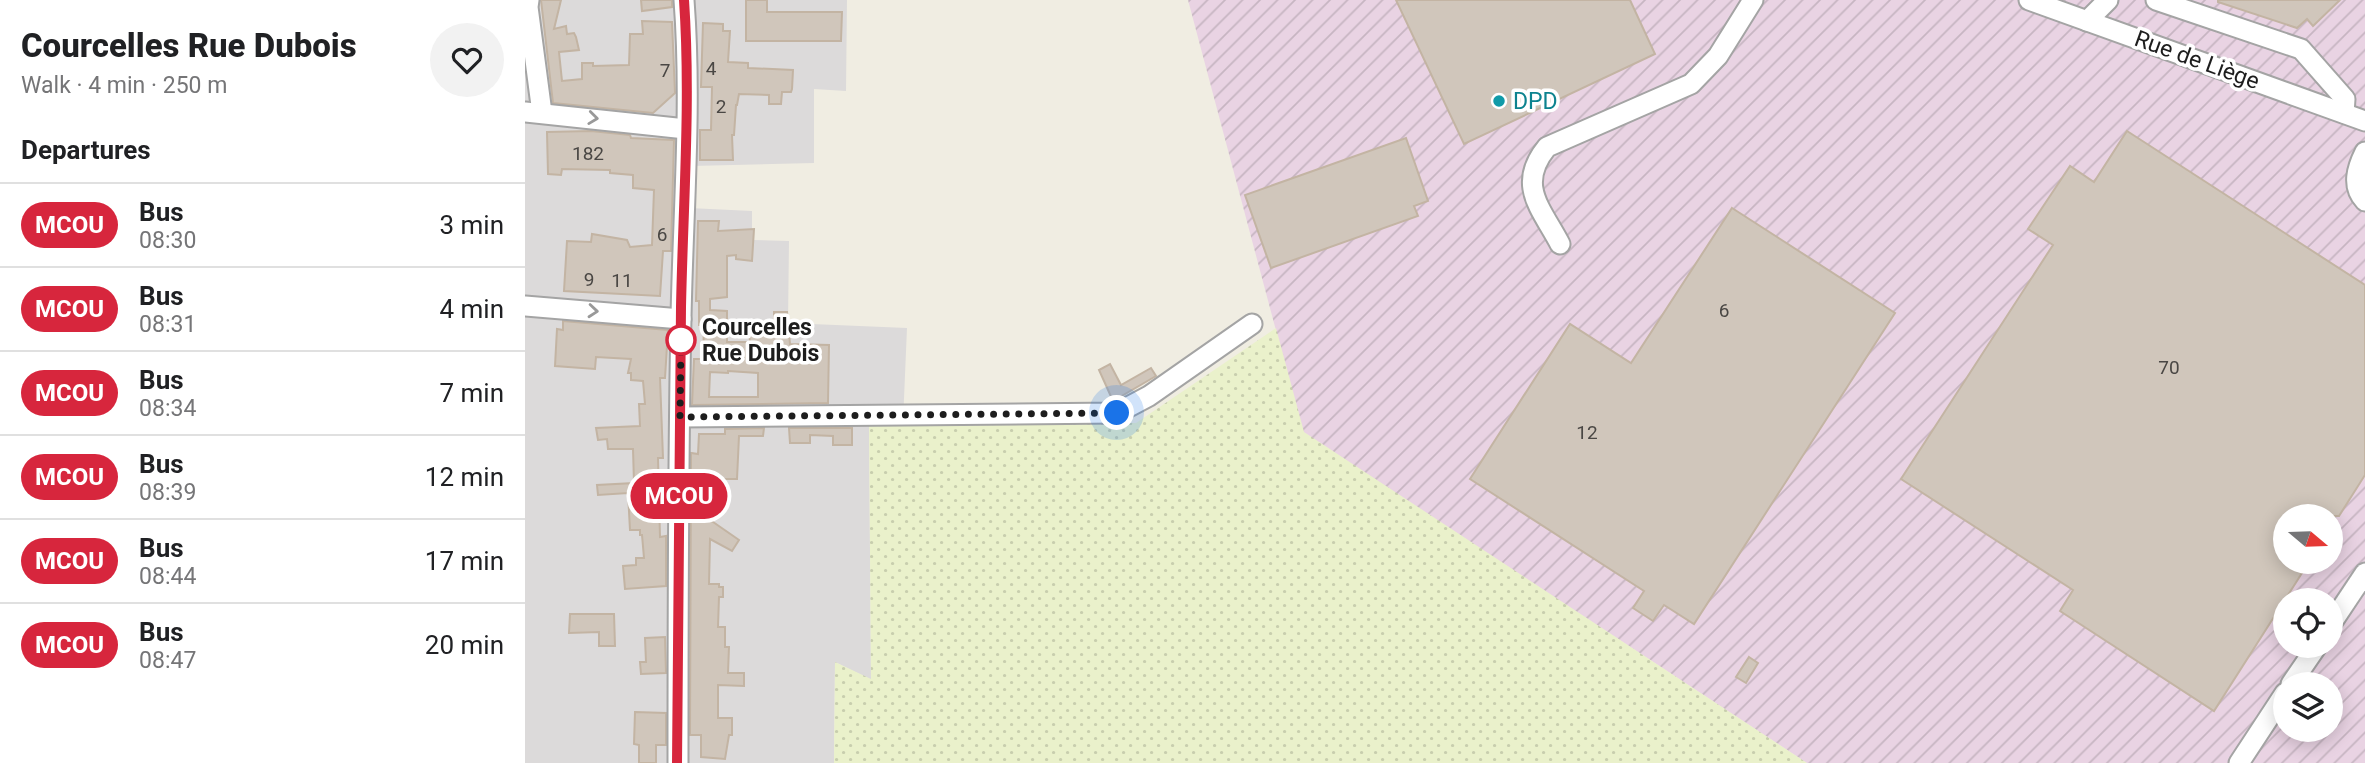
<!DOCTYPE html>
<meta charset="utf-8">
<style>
:root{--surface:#fff;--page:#f2f2f2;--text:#202124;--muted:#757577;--line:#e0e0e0}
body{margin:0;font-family:Roboto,sans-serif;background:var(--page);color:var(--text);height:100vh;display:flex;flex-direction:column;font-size:26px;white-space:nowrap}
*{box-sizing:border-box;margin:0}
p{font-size:23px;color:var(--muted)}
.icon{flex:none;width:38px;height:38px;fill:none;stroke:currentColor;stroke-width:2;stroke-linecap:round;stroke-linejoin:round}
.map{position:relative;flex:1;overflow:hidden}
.details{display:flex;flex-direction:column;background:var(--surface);width:525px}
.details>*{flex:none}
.badge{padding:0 14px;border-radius:23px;font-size:24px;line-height:46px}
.needle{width:46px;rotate:109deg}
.tools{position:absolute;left:1748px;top:504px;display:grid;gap:14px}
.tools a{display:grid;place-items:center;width:70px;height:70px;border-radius:50%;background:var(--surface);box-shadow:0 4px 18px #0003;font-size:35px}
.you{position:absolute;width:35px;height:35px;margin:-18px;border:5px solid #fff;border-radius:50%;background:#1a73e8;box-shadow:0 0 0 10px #1a73e833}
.map>.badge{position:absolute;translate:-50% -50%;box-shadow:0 0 0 4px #fff}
h2{padding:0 21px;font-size:26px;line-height:63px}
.round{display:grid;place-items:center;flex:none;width:74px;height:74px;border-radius:37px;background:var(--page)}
.overview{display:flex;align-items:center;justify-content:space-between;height:119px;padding:0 21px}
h1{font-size:33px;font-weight:800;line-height:52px}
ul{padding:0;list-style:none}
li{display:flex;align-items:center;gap:21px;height:84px;padding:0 21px;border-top:2px solid var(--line)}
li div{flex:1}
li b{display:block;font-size:26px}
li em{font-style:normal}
li .badge{min-width:77px;font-weight:700;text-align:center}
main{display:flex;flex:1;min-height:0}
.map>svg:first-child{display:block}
</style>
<main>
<section class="details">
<div class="overview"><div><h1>Courcelles Rue Dubois</h1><p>Walk · 4 min · 250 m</p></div><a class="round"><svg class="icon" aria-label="heart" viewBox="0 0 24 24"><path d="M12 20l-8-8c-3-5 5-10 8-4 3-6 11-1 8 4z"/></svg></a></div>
<h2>Departures</h2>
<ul>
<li><span class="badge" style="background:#d7263d;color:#fff">MCOU</span><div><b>Bus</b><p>08:30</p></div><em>3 min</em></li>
<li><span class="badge" style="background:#d7263d;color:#fff">MCOU</span><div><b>Bus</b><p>08:31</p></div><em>4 min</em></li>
<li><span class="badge" style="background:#d7263d;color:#fff">MCOU</span><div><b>Bus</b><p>08:34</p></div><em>7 min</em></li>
<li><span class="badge" style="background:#d7263d;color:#fff">MCOU</span><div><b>Bus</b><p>08:39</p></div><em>12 min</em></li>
<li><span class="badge" style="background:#d7263d;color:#fff">MCOU</span><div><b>Bus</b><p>08:44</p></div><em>17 min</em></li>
<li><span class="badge" style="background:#d7263d;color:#fff">MCOU</span><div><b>Bus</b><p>08:47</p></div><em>20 min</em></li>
</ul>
</section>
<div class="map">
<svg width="1840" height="763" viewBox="0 0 1840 763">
<defs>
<pattern id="industrial-furrows" width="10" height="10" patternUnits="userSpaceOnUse" patternTransform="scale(1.75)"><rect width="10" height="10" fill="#e9d3e3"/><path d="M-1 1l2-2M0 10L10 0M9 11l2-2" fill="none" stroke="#c7b5c2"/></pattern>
<pattern id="farmland-dots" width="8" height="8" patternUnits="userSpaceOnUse" patternTransform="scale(1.75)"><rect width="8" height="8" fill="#eaf1cb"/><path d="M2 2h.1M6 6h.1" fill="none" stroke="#c8ceae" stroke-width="1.8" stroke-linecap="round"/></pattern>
</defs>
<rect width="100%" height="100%" fill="#f0ede2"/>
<polygon fill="#dcdada" points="0,0 322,0 321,91 289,89 289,163 166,166 164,208 227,211 227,240 264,241 263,323 382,328 378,422 344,421 346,680 310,662 309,763 0,763"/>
<path fill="url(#industrial-furrows)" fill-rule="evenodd" d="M 663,0 L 1840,0 L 1840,763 L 1282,763 L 778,432 ZM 1760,516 L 1806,516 L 1806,562 L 1760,562 ZM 1760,600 L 1806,600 L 1806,646 L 1760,646 ZM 1760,684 L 1806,684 L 1806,730 L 1760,730 Z"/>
<polygon fill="url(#farmland-dots)" points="751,328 779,432 1282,763 309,763 310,662 346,679 344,420 378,422 611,423"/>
<g fill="#d0c6bb" stroke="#c3b4a3" stroke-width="2" fill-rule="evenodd">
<polygon points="16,0 36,0 29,29 41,26 42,34 49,33 51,37 54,50 34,52 37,81 57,79 57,63 68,63 68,66 104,65 105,34 118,34 117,21 147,22 150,93 128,113 28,103"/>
<polygon points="116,0 147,0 147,7 117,11"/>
<polygon points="221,0 242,0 242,12 317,12 316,41 221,41"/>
<polygon points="871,0 1105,0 1130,54 939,144"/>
<polygon points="1693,0 1815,0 1788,26 1782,19 1772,28 1693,2"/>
<polygon points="178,23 198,24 198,31 205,31 203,62 223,63 223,68 268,70 267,89 266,92 257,92 256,104 244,104 244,95 214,94 212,105 211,105 209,135 207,135 208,160 175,160 175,130 186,130 187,87 176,87"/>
<polygon points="66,131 105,135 106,138 149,140 146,251 138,251 135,296 39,291 42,241 66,242 67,234 102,240 105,247 127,245 129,190 108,188 108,175 85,173 85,170 37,169 36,175 23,174 22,132"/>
<polygon points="1602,131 1840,285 1840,475 1814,516 1760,516 1760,562 1784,562 1689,711 1535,611 1548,590 1376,479 1528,245 1503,229 1545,166 1569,182"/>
<polygon points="881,138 903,201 889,206 893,216 746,268 720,195"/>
<polygon points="1207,208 1370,313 1169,624 1139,605 1128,621 1108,608 1119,591 945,479 1045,324 1106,363"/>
<path d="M 173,221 L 194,221 L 193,231 L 229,229 L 227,261 L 211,259 L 211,255 L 202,256 L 202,297 L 185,299 L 185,310 L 202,311 L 202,342 L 225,342 L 224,332 L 249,328 L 249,312 L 262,312 L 265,344 L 304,345 L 303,403 L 167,405 L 169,359 L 178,359 L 179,325 L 174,325 L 174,301 L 171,301 ZM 203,371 L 233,373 L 233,397 L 184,397 L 185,372 L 203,373 Z"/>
<polygon points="38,321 143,330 140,378 135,378 138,458 133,458 135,537 141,536 141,586 100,589 98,566 111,565 111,558 119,558 117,535 115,535 115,530 105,530 103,493 73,495 72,485 109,483 108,449 83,449 82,439 73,440 71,428 115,426 114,404 120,404 118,381 106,380 106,373 103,373 106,359 71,357 70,369 30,366 32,329 38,330"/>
<polygon points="585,364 596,385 626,368 631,376 588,401 574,370"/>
<polygon points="239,428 238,436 214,436 212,479 178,479 178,515 214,540 207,551 185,539 184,584 194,584 194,587 198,587 198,597 194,597 193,627 200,627 200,647 204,647 203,673 219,673 219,686 193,685 193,718 207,718 207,735 204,735 200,759 176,757 176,735 165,735 166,453 173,454 174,434 200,434 200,429"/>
<polygon points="264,428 327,428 327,445 308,445 308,436 285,435 285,443 265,443"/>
<polygon points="45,614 89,614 90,646 74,646 74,632 44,633"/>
<polygon points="140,637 141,673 116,674 115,662 121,662 120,638"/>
<polygon points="1224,657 1233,663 1221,683 1211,677"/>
<polygon points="110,712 141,713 141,745 131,745 131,763 114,763 114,745 109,744"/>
</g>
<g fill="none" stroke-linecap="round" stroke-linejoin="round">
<defs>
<g id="minor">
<polyline points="4,0 3,7 17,113"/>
<polyline points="1504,0 1840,121"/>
<polyline points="1631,0 1776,49 1820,99 1819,113"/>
<polyline points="1562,21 1583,0"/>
<polyline points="0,112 161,129"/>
<path d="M 1840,152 C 1832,168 1826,186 1840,201"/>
<path d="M 1035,244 C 1016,208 991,185 1022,147 L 1166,84 L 1193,56 L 1228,0"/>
<polyline points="0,306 156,319"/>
<polyline points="155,417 592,413 624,396 727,324"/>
<polyline points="1806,624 1840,573"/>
<polyline points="1766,684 1792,646"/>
<path d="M 153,763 C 153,615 153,466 156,318 C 158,212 167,105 159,0"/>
<polyline points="1714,763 1760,693"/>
</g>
</defs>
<use href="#minor" stroke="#a4a4a4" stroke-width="23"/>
<use href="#minor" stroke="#fff" stroke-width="19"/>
</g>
<defs><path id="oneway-chevron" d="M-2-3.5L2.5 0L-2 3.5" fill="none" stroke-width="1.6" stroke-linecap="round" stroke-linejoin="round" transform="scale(1.75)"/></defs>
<g stroke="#999">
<use href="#oneway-chevron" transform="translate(68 118) rotate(7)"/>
<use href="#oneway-chevron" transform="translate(68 311) rotate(5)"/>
</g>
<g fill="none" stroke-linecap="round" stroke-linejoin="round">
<defs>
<path id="line" d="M 152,763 C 153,611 154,459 156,307 C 158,205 166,102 159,0"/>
</defs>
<use href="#line" stroke="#fff" stroke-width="16"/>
<use href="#line" stroke="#d7263d" stroke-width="10"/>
<polyline stroke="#1d1d1d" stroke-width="7" stroke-dasharray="0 12.6" points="156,340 155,417 592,413"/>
</g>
<circle fill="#0f9aa8" stroke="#fff" stroke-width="2.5" cx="974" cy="101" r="7"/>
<circle fill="#fff" stroke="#d7263d" stroke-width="3.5" cx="156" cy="340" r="14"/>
<g text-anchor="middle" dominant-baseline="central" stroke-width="7" stroke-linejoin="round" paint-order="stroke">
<g font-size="19" fill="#4a4744">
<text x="186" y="68">4</text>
<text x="140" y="70">7</text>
<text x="196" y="106">2</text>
<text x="63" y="153">182</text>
<text x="137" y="234">6</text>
<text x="64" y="279">9</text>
<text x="97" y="280">11</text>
<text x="1199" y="310">6</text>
<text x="1644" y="367">70</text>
<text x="1062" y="432">12</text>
</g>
<g font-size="23" fill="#1d1d1d" stroke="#fff">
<text transform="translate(1672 60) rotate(20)">Rue de Liège</text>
</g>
<g font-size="23" fill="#0d838f" stroke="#fff" text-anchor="start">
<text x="988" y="101">DPD</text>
</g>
<g font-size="23" font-weight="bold" fill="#1d1d1d" stroke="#fff" text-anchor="start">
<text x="177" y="327">Courcelles<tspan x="177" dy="26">Rue Dubois</tspan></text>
</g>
</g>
</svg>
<div class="tools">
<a><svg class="needle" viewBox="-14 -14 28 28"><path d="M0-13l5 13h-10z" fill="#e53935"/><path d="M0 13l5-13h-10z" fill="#757577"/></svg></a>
<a><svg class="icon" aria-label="locate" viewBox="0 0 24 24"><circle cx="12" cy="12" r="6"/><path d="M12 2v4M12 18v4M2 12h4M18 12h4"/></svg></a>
<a><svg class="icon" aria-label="layers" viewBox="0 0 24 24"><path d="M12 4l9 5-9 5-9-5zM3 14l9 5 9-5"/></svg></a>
</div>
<div class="you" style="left:592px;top:413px"></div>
<b class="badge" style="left:154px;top:496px;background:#d7263d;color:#fff">MCOU</b>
</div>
</main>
